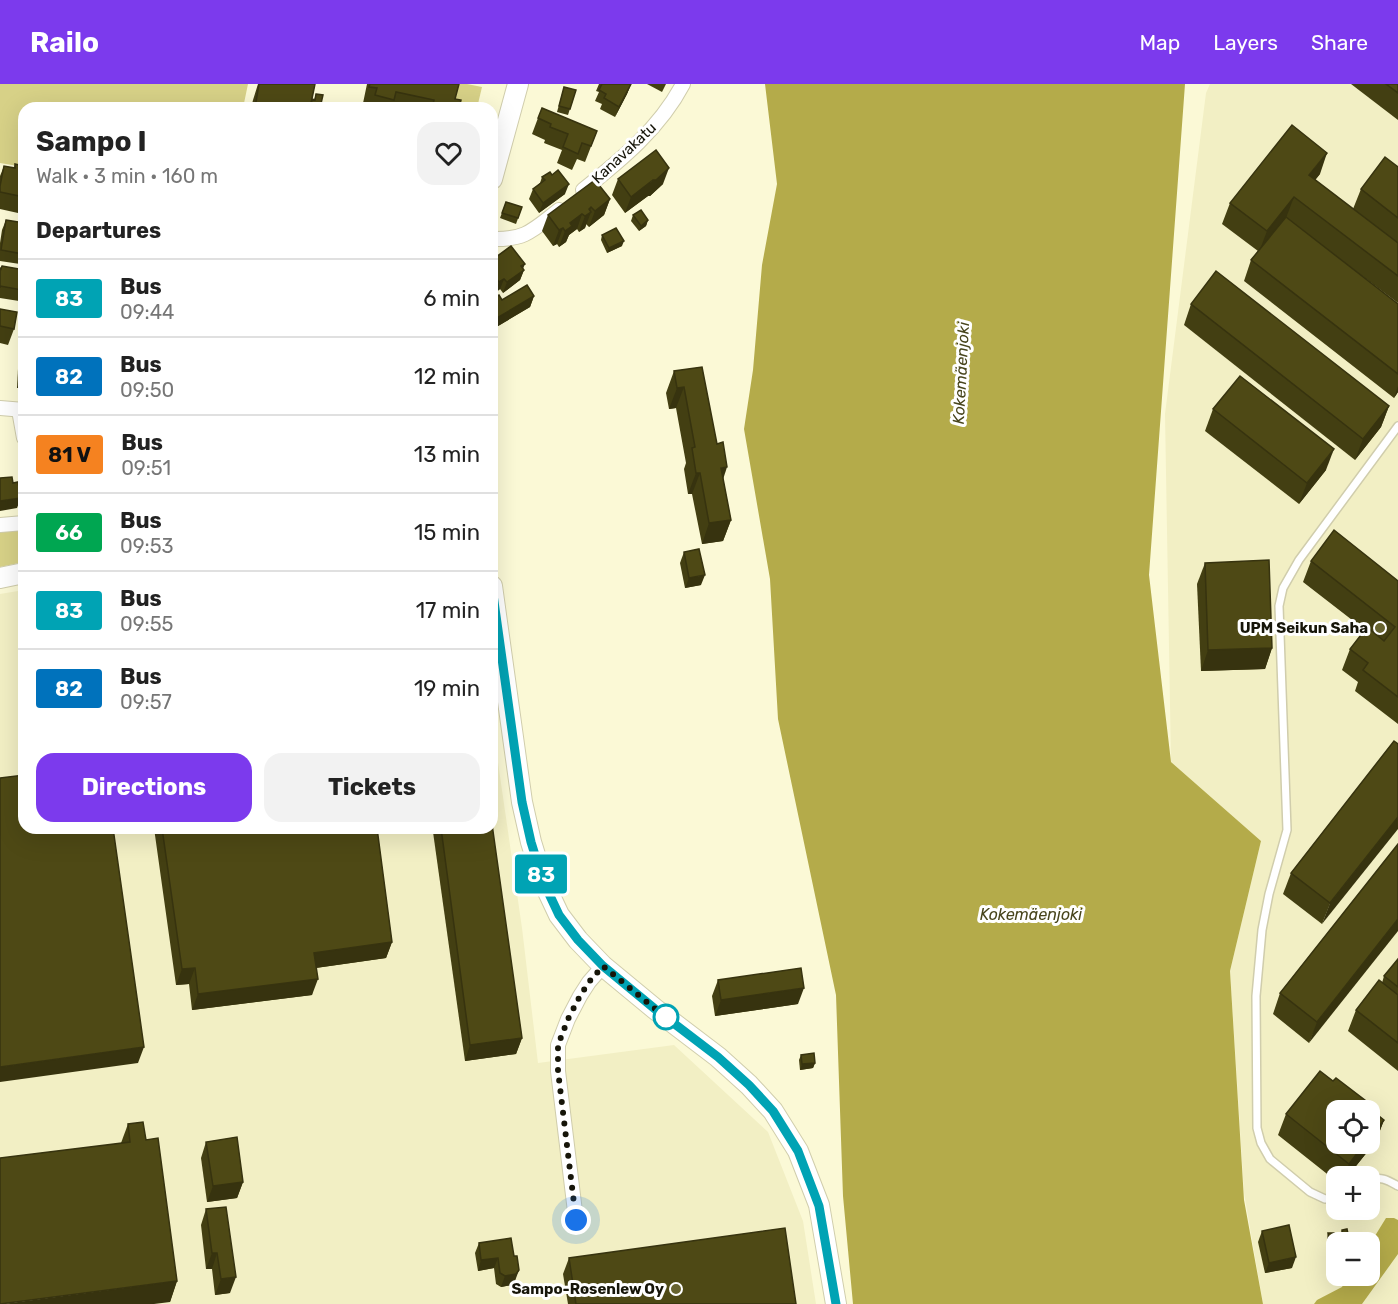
<!DOCTYPE html>
<meta charset="utf-8">
<style>
:root{--surface:#fff;--page:#f2f2f2;--text:#222;--muted:#767676;--line:#e0e0e0;--accent:#7c3aed}
body{margin:0;font-family:Rubik,sans-serif;background:var(--page);color:var(--text);height:100vh;display:flex;flex-direction:column;font-size:22px;white-space:nowrap}
*{box-sizing:border-box;margin:0}
p{font-size:20px;color:var(--muted)}
.icon{flex:none;width:33px;height:33px;fill:none;stroke:currentColor;stroke-width:2;stroke-linecap:round;stroke-linejoin:round}
.map{position:relative;flex:1;overflow:hidden}
.sheet{position:absolute;left:18px;top:18px;width:480px;height:732px;display:flex;flex-direction:column;background:var(--surface);border-radius:18px;box-shadow:0 6px 24px #0002}
.sheet>*{flex:none}
.badge{padding:0 12px;border-radius:4px;font-size:21px;line-height:39px}
.buttons{position:absolute;left:1326px;top:1016px;display:grid;gap:12px}
.buttons a{display:grid;place-items:center;width:54px;height:54px;border-radius:12px;background:var(--surface);box-shadow:0 6px 24px #0002;font-size:30px}
.you{position:absolute;width:30px;height:30px;margin:-15px;border:4px solid #fff;border-radius:50%;background:#1a73e8;box-shadow:0 0 0 9px #1a73e833}
.map>.badge{position:absolute;translate:-50% -50%;box-shadow:0 0 0 3px #fff}
h2{padding:0 18px;font-size:22px;line-height:54px}
.round{display:grid;place-items:center;flex:none;width:63px;height:63px;border-radius:18px;background:var(--page)}
.summary{display:flex;align-items:center;justify-content:space-between;height:102px;padding:0 18px}
h1{font-size:28px;font-weight:700;line-height:45px}
.button{display:flex;gap:12px;margin-top:auto;padding:12px 18px}
.button a{flex:1;height:69px;border-radius:18px;background:var(--accent);color:#fff;font-size:24px;font-weight:700;line-height:69px;text-align:center}
.button a+a{background:var(--page);color:var(--text)}
ul{padding:0;list-style:none}
li{display:flex;align-items:center;gap:18px;height:78px;padding:0 18px;border-top:2px solid var(--line)}
li div{flex:1}
li b{display:block;font-size:22px}
li em{font-style:normal}
li .badge{min-width:66px;font-weight:700;text-align:center}
header{display:flex;align-items:center;gap:36px;box-sizing:border-box;height:84px;padding:0 30px;background:var(--accent);color:#fff}
header strong{font-size:28px}
nav{display:flex;gap:33px;margin-inline-start:auto;font-size:21px}
.map>svg:first-child{display:block}
</style>
<header>
<strong>Railo</strong>
<nav><a>Map</a><a>Layers</a><a>Share</a></nav>
</header>
<div class="map">
<svg width="1398" height="1220" viewBox="0 0 1398 1220">
<rect width="100%" height="100%" fill="#fbf9d6"/>
<g fill="#f2efc4" fill-rule="evenodd">
<path d="M 1210,0 L 1398,0 L 1398,1220 L 1263,1220 L 1244,1109 L 1230,887 L 1261,757 L 1171,678 L 1165,330 L 1206,9 ZM 1336,1026 L 1370,1026 L 1370,1059 L 1336,1059 ZM 1336,1092 L 1370,1092 L 1370,1125 L 1336,1125 ZM 1336,1158 L 1370,1158 L 1370,1191 L 1336,1191 Z"/>
<polygon points="24,506 24,744 492,744 492,637 522,844 538,979 674,961 768,1048 803,1137 816,1220 0,1220 0,510"/>
</g>
<g fill="#d7d187">
<polygon points="0,0 248,0 243,24 24,24 24,83 0,79"/>
<polygon points="393,0 467,0 482,3 477,24 451,24"/>
<polygon points="24,442 24,478 0,483 0,445"/>
</g>
<g fill="#b4ab4a">
<polygon points="765,0 1185,0 1149,491 1171,678 1261,757 1230,887 1244,1116 1263,1220 853,1220 843,1112 836,911 778,635 770,495 744,345 753,286 762,181 777,100"/>
<polygon points="1386,1134 1394,1134 1398,1136 1398,1170 1362,1220 1314,1220 1317,1216 1342,1203 1349,1191 1370,1191 1370,1160"/>
</g>
<g fill="none" stroke-linecap="round" stroke-linejoin="round">
<defs>
<g id="lane">
<path d="M 1370,1097 C 1380,1091 1389,1097 1398,1102"/>
<polyline points="1336,1114 1325,1115 1310,1108 1270,1075 1261,1059 1257,1044 1256,912 1262,846 1269,810 1287,746 1279,522 1283,504 1299,476 1398,342"/>
</g>
<g id="street">
<path d="M 583,106 C 621,76 660,44 683,0"/>
<path d="M 492,155 C 526,156 533,146 559,126"/>
<polyline points="0,324 24,326"/>
<polyline points="19,326 24,354"/>
<polyline points="0,441 24,439"/>
<polyline points="576,1136 558,987 558,961 568,935 580,912 589,898 603,882"/>
</g>
<g id="secondary">
<polyline points="492,95 518,0"/>
<polyline points="0,494 24,489"/>
<polyline points="492,502 522,718 531,758 543,797 559,831 578,856 603,882 655,925 718,973 749,1001 773,1027 798,1067 819,1121 836,1220"/>
</g>
</defs>
<use href="#lane" stroke="#d0cdac" stroke-width="10"/>
<use href="#street" stroke="#d0cdac" stroke-width="16"/>
<use href="#secondary" stroke="#d0cdac" stroke-width="22"/>
<use href="#lane" stroke="#fff" stroke-width="7"/>
<use href="#street" stroke="#fff" stroke-width="14"/>
<use href="#secondary" stroke="#fff" stroke-width="20"/>
</g>
<g fill="#433f12">
<polygon points="258,0 315,0 312,15 314,16 316,10 320,24 251,24 253,16"/>
<polygon points="367,0 459,0 455,15 459,24 362,24"/>
<polygon points="599,0 631,0 627,10 615,33 600,25 602,20 595,17 599,8 596,7"/>
<polygon points="647,0 666,0 662,8"/>
<polygon points="1351,0 1398,0 1398,36"/>
<polygon points="564,3 576,6 568,31 557,28"/>
<polygon points="538,34 597,47 585,78 577,75 572,86 557,79 562,66 544,59 545,56 532,50"/>
<polygon points="15,80 24,82 24,119 22,119 18,129 0,125 0,92 4,82 14,84"/>
<polygon points="1398,83 1398,219 1357,188 1398,220 1398,308 1394,314 1244,197 1251,176 1258,167 1222,140 1230,119 1320,90 1315,96 1353,125 1361,105"/>
<polygon points="542,93 565,110 539,129 529,115 533,105 540,99"/>
<polygon points="618,95 663,100 650,112 648,112 625,129 612,111"/>
<polygon points="610,115 604,131 589,143 586,140 585,144 579,148 577,145 569,151 566,158 559,163 557,160 553,162 542,147 548,131"/>
<polygon points="506,118 522,123 516,140 500,134"/>
<polygon points="633,131 648,136 646,142 639,147 631,137"/>
<polygon points="6,136 24,139 24,171 23,171 20,180 0,177 0,159 2,146"/>
<polygon points="602,151 622,162 607,169 601,156"/>
<polygon points="492,176 524,186 520,196 503,209 500,205 495,209 492,205"/>
<polygon points="2,182 22,206 19,217 0,214 0,184 1,185"/>
<polygon points="534,212 530,223 493,245 492,243 492,215 502,216"/>
<polygon points="1191,220 1389,322 1381,343 1355,376 1184,241"/>
<polygon points="0,225 14,245 8,261 0,259"/>
<polygon points="22,274 24,274 24,304 17,304 18,285"/>
<polygon points="702,283 731,436 723,457 702,460 692,410 688,410 684,385 686,379 676,324 669,325 666,309 674,287"/>
<polygon points="1213,325 1326,386 1299,420 1205,347"/>
<polygon points="684,468 701,501 685,504 680,479"/>
<polygon points="1311,477 1398,497 1398,640 1355,607 1358,598 1342,586 1350,565 1365,546 1303,498"/>
<polygon points="1205,479 1272,564 1265,585 1201,587 1197,500"/>
<polygon points="1394,657 1322,840 1283,810 1291,789"/>
<polygon points="154,744 377,744 392,858 386,874 316,884 312,911 192,926 189,900 176,901"/>
<polygon points="435,744 492,744 522,954 516,970 465,977 433,748"/>
<polygon points="1398,760 1309,959 1273,930 1280,909"/>
<polygon points="1398,875 1398,987 1348,947 1356,926 1382,899 1384,892"/>
<polygon points="718,896 798,920 715,932 712,912"/>
<polygon points="801,971 815,979 813,984 800,986 799,976"/>
<polygon points="1333,997 1384,1036 1376,1057 1348,1092 1336,1092 1336,1097 1278,1051 1286,1030"/>
<polygon points="128,1040 146,1056 177,1197 170,1218 121,1059"/>
<polygon points="206,1058 243,1098 237,1114 207,1118 201,1074"/>
<polygon points="206,1125 230,1209 215,1211 212,1185 206,1185 201,1141"/>
<polygon points="1342,1146 1349,1155 1348,1158 1342,1158 1340,1151"/>
<polygon points="1262,1147 1292,1184 1265,1189 1258,1158"/>
<polygon points="1328,1149 1333,1163 1328,1164 1327,1155"/>
<polygon points="479,1159 514,1172 515,1197 512,1201 501,1203 496,1200 494,1184 478,1187 475,1169"/>
<polygon points="569,1174 796,1220 568,1220 563,1190"/>
</g>
<g fill="#37330f">
<polygon points="631,0 627,10 615,33 619,23"/>
<polygon points="1327,69 1320,90 1302,112 1309,91"/>
<polygon points="669,84 663,100 650,112 648,112 625,129 631,113"/>
<polygon points="569,100 565,110 539,129 543,119"/>
<polygon points="1294,113 1286,134 1259,168 1267,147"/>
<polygon points="610,115 604,131 589,143 595,127"/>
<polygon points="591,123 589,130 591,128 585,144 579,148 585,132 589,125"/>
<polygon points="582,130 577,145 569,151 566,158 559,163 565,147 570,139"/>
<polygon points="648,136 646,142 639,147 641,142"/>
<polygon points="563,144 557,160 553,162 559,146"/>
<polygon points="624,157 622,162 607,169 609,164"/>
<polygon points="525,180 522,187 524,186 520,196 503,209 507,198 521,182"/>
<polygon points="504,195 500,205 495,209 499,198"/>
<polygon points="534,212 530,223 493,245 497,234"/>
<polygon points="21,293 24,293 24,304 17,304"/>
<polygon points="1398,302 1398,308 1394,314"/>
<polygon points="684,303 676,324 669,325 677,304"/>
<polygon points="1389,322 1381,343 1355,376 1363,355"/>
<polygon points="1334,365 1326,386 1299,420 1307,399"/>
<polygon points="727,383 720,405 721,384"/>
<polygon points="696,389 700,389 692,410 688,410"/>
<polygon points="21,414 17,424 0,427 0,417"/>
<polygon points="731,436 723,457 702,460 709,439"/>
<polygon points="705,491 701,501 685,504 689,494"/>
<polygon points="1272,564 1265,585 1201,587 1208,566"/>
<polygon points="1398,733 1398,745 1322,840 1330,819"/>
<polygon points="1398,835 1398,847 1309,959 1317,938"/>
<polygon points="392,858 386,874 308,885 314,869"/>
<polygon points="195,884 189,900 176,901 182,885"/>
<polygon points="318,895 312,911 192,926 198,910"/>
<polygon points="804,904 798,920 715,932 721,916"/>
<polygon points="522,954 516,970 465,977 470,961"/>
<polygon points="144,963 138,979 0,998 0,983"/>
<polygon points="815,979 813,984 800,986 802,980"/>
<polygon points="1384,1036 1376,1057 1348,1092 1344,1092 1349,1080 1365,1059 1370,1059 1370,1054"/>
<polygon points="243,1098 237,1114 207,1118 213,1102"/>
<polygon points="1335,1158 1333,1163 1328,1164 1330,1159"/>
<polygon points="212,1169 217,1169 212,1185 206,1185"/>
<polygon points="1296,1173 1292,1184 1265,1189 1269,1179"/>
<polygon points="498,1174 494,1184 478,1187 481,1176"/>
<polygon points="519,1186 515,1197 512,1201 501,1203 505,1192"/>
<polygon points="236,1193 230,1209 215,1211 221,1195"/>
<polygon points="177,1197 170,1218 154,1220 3,1220"/>
</g>
<g fill="#4e4915" stroke="#37330f" stroke-width="1.5">
<polygon points="259,0 315,0 310,24 255,24"/>
<polygon points="370,0 459,0 455,15 461,16 459,24 432,24 434,16 396,8 394,16 375,11 377,4 369,3"/>
<polygon points="602,0 631,0 619,23 604,14 606,10 599,6"/>
<polygon points="1386,0 1398,0 1398,9"/>
<polygon points="564,3 576,6 570,25 559,22"/>
<polygon points="316,10 323,11 320,24 313,24 314,23 311,23 312,15 315,16"/>
<polygon points="542,24 597,47 591,62 582,59 578,70 563,63 568,50 550,43 551,40 538,34"/>
<polygon points="1292,41 1327,69 1309,91 1398,159 1398,192 1294,113 1267,147 1230,119"/>
<polygon points="656,66 669,84 656,96 653,96 631,113 618,95"/>
<polygon points="1385,73 1398,83 1398,134 1361,105"/>
<polygon points="15,80 24,82 24,113 0,108 0,102 4,82 15,84"/>
<polygon points="558,86 569,100 543,119 533,105 545,96 542,93 550,88 552,91"/>
<polygon points="595,96 610,115 595,127 591,123 589,125 591,128 585,132 582,130 570,139 572,142 565,147 563,144 559,146 548,131"/>
<polygon points="506,118 522,123 518,134 502,129"/>
<polygon points="641,126 648,136 641,142 633,131"/>
<polygon points="1286,133 1398,220 1398,290 1251,176"/>
<polygon points="6,136 24,139 23,170 1,166"/>
<polygon points="616,144 624,157 609,164 602,151"/>
<polygon points="511,162 525,180 521,182 524,186 507,198 504,195 499,198 492,189 492,176"/>
<polygon points="2,182 24,186 24,198 22,206 0,202 0,204 0,184 1,185"/>
<polygon points="1216,187 1389,322 1363,355 1191,220"/>
<polygon points="527,201 534,212 497,234 492,226 492,215 499,211 502,216"/>
<polygon points="0,225 17,228 14,245 0,242"/>
<polygon points="22,274 24,274 24,293 21,293"/>
<polygon points="702,283 717,360 723,358 727,383 721,384 731,436 709,439 700,389 696,389 692,364 695,363 684,303 677,304 674,287"/>
<polygon points="1240,292 1334,365 1307,399 1213,325"/>
<polygon points="12,393 13,399 18,398 21,414 0,417 0,394"/>
<polygon points="1334,446 1398,497 1398,613 1363,586 1368,579 1350,565 1367,543 1384,557 1395,543 1311,477"/>
<polygon points="699,465 705,491 689,494 684,468"/>
<polygon points="1269,476 1272,564 1208,566 1205,479"/>
<polygon points="1394,657 1398,660 1398,733 1330,819 1291,789"/>
<polygon points="24,691 24,744 113,744 144,963 0,983 0,694"/>
<polygon points="492,740 522,954 470,961 441,744 492,744"/>
<polygon points="162,744 377,744 392,858 314,869 318,895 198,910 195,884 182,885"/>
<polygon points="1398,760 1398,835 1317,938 1280,909"/>
<polygon points="1398,875 1398,903 1384,892"/>
<polygon points="801,884 804,904 721,916 718,896"/>
<polygon points="1379,896 1398,911 1398,959 1356,926"/>
<polygon points="814,969 815,979 802,980 801,971"/>
<polygon points="1320,987 1333,997 1336,994 1366,1017 1364,1020 1384,1036 1370,1054 1370,1026 1336,1026 1336,1059 1365,1059 1349,1080 1286,1030"/>
<polygon points="143,1038 146,1056 158,1054 177,1197 0,1220 0,1074 130,1058 128,1040"/>
<polygon points="237,1053 243,1098 213,1102 206,1058"/>
<polygon points="226,1123 236,1193 221,1195 217,1169 212,1169 206,1125"/>
<polygon points="1289,1141 1296,1173 1269,1179 1262,1147"/>
<polygon points="785,1144 796,1220 576,1220 569,1174"/>
<polygon points="1347,1145 1349,1155 1344,1156 1342,1146"/>
<polygon points="1328,1149 1334,1149 1335,1158 1330,1159"/>
<polygon points="511,1154 514,1172 517,1172 519,1186 516,1190 505,1192 500,1189 498,1174 481,1176 479,1159"/>
</g>
<g fill="none" stroke-linecap="round" stroke-linejoin="round">
<defs>
<polyline id="line" points="492,503 522,718 531,758 543,797 559,831 578,856 603,882 655,925 718,973 749,1001 773,1027 798,1067 819,1122 836,1220"/>
</defs>
<use href="#line" stroke="#fff" stroke-width="14"/>
<use href="#line" stroke="#00a3b4" stroke-width="9"/>
<polyline stroke="#161509" stroke-width="6" stroke-dasharray="0 10.8" points="576,1136 558,987 558,961 568,935 580,912 589,898 603,882 670,937 666,933"/>
</g>
<g fill="#67632f" stroke="#fff" stroke-width="2">
<circle cx="1380" cy="544" r="6"/>
<circle cx="676" cy="1205" r="6"/>
</g>
<circle fill="#fff" stroke="#00a3b4" stroke-width="3" cx="666" cy="933" r="12"/>
<g text-anchor="middle" dominant-baseline="central" stroke-width="6" stroke-linejoin="round" paint-order="stroke">
<g font-size="15" fill="#161509" stroke="#fff">
<text transform="translate(624 69) rotate(-43)">Kanavakatu</text>
</g>
<g font-size="15" font-weight="bold" fill="#161509" stroke="#fff" text-anchor="end">
<text x="1368" y="544">UPM Seikun Saha</text>
<text x="664" y="1205">Sampo-Rosenlew Oy</text>
</g>
<g font-size="16" font-style="italic" fill="#48451c" stroke="#fff">
<text transform="translate(961 289) rotate(-87)">Kokemäenjoki</text>
<text x="1031" y="830">Kokemäenjoki</text>
</g>
</g>
</svg>
<div class="buttons">
<a><svg class="icon" aria-label="locate" viewBox="0 0 24 24"><circle cx="12" cy="12" r="6"/><path d="M12 2v4M12 18v4M2 12h4M18 12h4"/></svg></a>
<a>+</a>
<a>−</a>
</div>
<div class="you" style="left:576px;top:1136px"></div>
<b class="badge" style="left:541px;top:790px;background:#00a3b4;color:#fff">83</b>
<section class="sheet">
<div class="summary"><div><h1>Sampo I</h1><p>Walk · 3 min · 160 m</p></div><a class="round"><svg class="icon" aria-label="heart" viewBox="0 0 24 24"><path d="M12 20l-8-8c-3-5 5-10 8-4 3-6 11-1 8 4z"/></svg></a></div>
<h2>Departures</h2>
<ul>
<li><span class="badge" style="background:#00a3b4;color:#fff">83</span><div><b>Bus</b><p>09:44</p></div><em>6 min</em></li>
<li><span class="badge" style="background:#0072bc;color:#fff">82</span><div><b>Bus</b><p>09:50</p></div><em>12 min</em></li>
<li><span class="badge" style="background:#f58220;color:#111">81 V</span><div><b>Bus</b><p>09:51</p></div><em>13 min</em></li>
<li><span class="badge" style="background:#00a651;color:#fff">66</span><div><b>Bus</b><p>09:53</p></div><em>15 min</em></li>
<li><span class="badge" style="background:#00a3b4;color:#fff">83</span><div><b>Bus</b><p>09:55</p></div><em>17 min</em></li>
<li><span class="badge" style="background:#0072bc;color:#fff">82</span><div><b>Bus</b><p>09:57</p></div><em>19 min</em></li>
</ul>
<div class="button"><a>Directions</a><a>Tickets</a></div>
</section>
</div>
